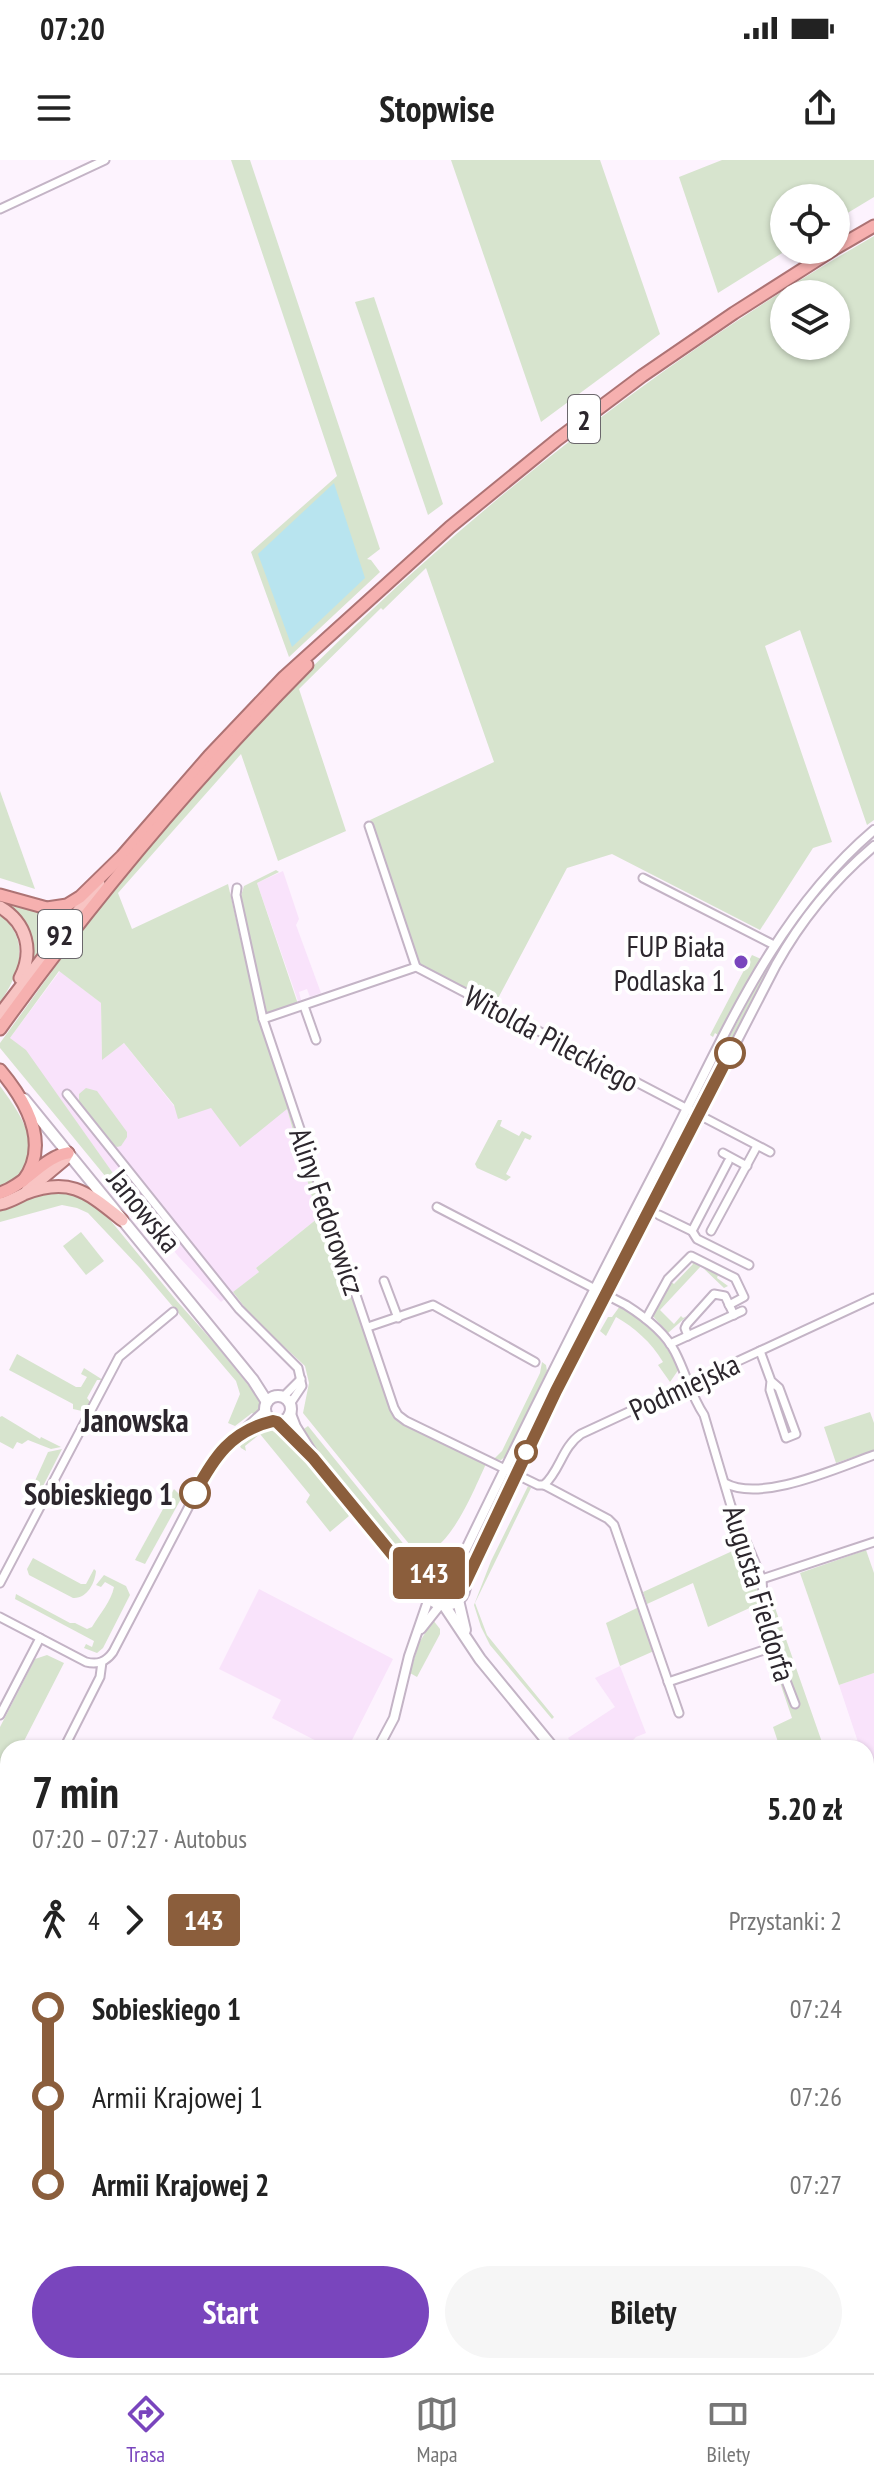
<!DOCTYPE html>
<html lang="pl">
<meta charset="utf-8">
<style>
:root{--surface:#fff;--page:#f6f6f6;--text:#222;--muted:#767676;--line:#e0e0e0;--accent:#7945bd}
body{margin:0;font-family:"PT Sans Narrow",sans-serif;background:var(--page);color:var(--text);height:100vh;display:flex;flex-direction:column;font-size:30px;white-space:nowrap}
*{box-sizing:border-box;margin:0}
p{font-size:26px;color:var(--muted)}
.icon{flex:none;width:44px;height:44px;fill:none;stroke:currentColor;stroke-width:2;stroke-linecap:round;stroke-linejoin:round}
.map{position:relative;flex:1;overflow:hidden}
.sheet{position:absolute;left:0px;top:1580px;width:874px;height:634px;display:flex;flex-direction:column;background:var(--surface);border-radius:24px 24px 0 0;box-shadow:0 2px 6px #0004}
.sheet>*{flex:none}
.badge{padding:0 16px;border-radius:6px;font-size:28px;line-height:52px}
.fabs{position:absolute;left:770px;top:24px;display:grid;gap:16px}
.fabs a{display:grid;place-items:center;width:80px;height:80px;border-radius:50%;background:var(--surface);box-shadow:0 2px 6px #0004;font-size:40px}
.map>.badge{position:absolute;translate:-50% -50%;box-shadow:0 0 0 4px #fff}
.legs{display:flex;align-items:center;gap:12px;height:88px;padding:0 32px;font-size:26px}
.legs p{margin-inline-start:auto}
.overview{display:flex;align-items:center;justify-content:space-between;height:136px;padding:0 32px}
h1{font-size:44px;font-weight:700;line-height:60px}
.cta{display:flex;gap:16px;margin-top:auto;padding:16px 32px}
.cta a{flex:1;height:92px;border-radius:48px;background:var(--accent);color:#fff;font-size:32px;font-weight:700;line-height:92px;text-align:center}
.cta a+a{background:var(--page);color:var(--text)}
ul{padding:0 32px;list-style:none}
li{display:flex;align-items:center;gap:28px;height:88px;font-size:30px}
li i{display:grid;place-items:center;width:12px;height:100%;margin:0 10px;background:currentColor}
li i::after{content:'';width:20px;height:20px;margin:-10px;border:6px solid;border-radius:50%;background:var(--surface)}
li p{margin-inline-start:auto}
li:first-child i{background:linear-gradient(#0000 50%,currentColor 0)}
li:last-child i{background:linear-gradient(currentColor 50%,#0000 0)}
.status{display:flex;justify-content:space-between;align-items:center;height:56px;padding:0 40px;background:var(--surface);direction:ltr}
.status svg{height:22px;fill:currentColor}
header{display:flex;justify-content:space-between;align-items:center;height:104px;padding:0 32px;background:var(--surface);font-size:36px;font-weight:700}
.tabs{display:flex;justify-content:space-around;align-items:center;height:112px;border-top:2px solid var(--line);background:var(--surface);font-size:22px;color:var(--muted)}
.tabs a{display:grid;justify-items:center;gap:4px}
.tabs .current{color:var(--accent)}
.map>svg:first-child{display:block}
</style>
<div class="status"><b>07:20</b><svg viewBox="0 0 49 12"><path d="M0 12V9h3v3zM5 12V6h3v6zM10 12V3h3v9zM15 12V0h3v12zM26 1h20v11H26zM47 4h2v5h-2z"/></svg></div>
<header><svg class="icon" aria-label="menu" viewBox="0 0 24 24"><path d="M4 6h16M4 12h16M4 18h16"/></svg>Stopwise<svg class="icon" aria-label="share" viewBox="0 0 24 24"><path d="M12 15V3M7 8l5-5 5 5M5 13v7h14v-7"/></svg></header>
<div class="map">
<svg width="874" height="2213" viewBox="0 0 874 2213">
<rect width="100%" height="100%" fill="#fdf3fe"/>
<g fill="#f9e3fb">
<polygon points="283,711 299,759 296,765 321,833 310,837 307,829 299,832 301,840 298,841 257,723"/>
<polygon points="60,811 101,843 102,899 124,883 174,946 287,949 318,1058 256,1108 259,1112 221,1142 178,1096 115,1016 53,929 10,878"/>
<polygon points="259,1429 393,1499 348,1588 330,1588 272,1558 281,1540 219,1509"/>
<polygon points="620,1506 646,1573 636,1577 629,1584 630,1588 576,1588 568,1578 615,1547 595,1518"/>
<polygon points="874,1513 874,1629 866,1605 866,1588 860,1588 839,1525"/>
<polygon points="8,1709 8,1925 0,1921 0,1725"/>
</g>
<g fill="#d7e4ce" fill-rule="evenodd">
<polygon points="231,0 250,0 380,389 367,399 371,400 380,412 289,497 251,392 337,316"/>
<polygon points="451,0 600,0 660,174 541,262"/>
<polygon points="722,0 874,0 874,37 836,60 836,38 784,38 784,90 787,90 718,133 679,17"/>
<path d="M 874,76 L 874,660 L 867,665 L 800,470 L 765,486 L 832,682 L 813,688 L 760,770 L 612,694 L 567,708 L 495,844 L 419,803 L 370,660 L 494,602 L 426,408 L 383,450 L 381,448 L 299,529 L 346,671 L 278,701 L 241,594 L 118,733 L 132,769 L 228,724 L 257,852 L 393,1256 L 401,1263 L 486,1304 C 474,1329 450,1393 418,1395 L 303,1253 L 309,1223 L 305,1206 L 252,1157 L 233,1132 L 259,1112 L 256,1108 L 318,1058 L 287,949 L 240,987 L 211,948 L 178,959 L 174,945 L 124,883 L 102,900 L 101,843 L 59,811 L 10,878 L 26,890 L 115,1016 L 110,1022 L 0,888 L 0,883 C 66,793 129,701 204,619 C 399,407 624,220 874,76 ZM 784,134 L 836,134 L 836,186 L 784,186 Z"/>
<polygon points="374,137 443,344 428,355 355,142"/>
<polygon points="0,631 35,729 0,718"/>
<polygon points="276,710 279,712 257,723 298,844 269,854 264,852 240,739 244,726"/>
<polygon points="0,739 29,749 46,752 79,744 30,808 32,786 0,743"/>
<path d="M 0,755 C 31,779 20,814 0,842 Z"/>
<polygon points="752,795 761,799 731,855 718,875 715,873 713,877 710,875"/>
<polygon points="768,803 772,805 703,937 699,935"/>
<path d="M 0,926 C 25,960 53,1002 0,1027 Z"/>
<polygon points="86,928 97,931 127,972 127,977 121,986 117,987 112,984 79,942 79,934"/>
<polygon points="498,960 502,960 500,966 519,976 522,971 532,976 530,980 525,978 506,1014 511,1017 506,1021 477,1008 475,1004"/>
<polygon points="683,967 687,969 612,1113 608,1111"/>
<polygon points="73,1031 99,1047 106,1055 176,1140 215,1184 261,1241 261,1249 255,1255 252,1253 235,1266 228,1263 240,1234 236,1221 140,1108 88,1053 77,1048 62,1045 0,1062 0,1048 44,1032"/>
<polygon points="81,1072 104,1101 86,1115 63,1086"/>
<polygon points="692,1099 713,1110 713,1112 718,1115 717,1118 728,1126 724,1128 701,1106 660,1150 674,1164 681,1156 683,1158 687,1156 668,1173 652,1155 670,1121 674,1124 693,1104 689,1100"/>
<path d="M 620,1146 C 647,1162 666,1182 679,1209 L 670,1222 L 658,1205 L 663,1202 C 651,1182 635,1168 616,1157 L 606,1176 L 600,1171 L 608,1157 L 612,1157 Z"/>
<polygon points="17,1194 76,1227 81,1227 87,1217 81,1214 84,1208 103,1220 97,1220 87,1238 91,1243 87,1250 82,1251 73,1249 73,1244 9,1210"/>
<polygon points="542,1202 546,1205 547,1211 506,1296 501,1300 494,1299 502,1291 540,1213"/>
<polygon points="870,1252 874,1263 874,1290 836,1303 824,1267"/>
<polygon points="2,1256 40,1279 41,1277 61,1287 51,1289 28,1280 22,1284 17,1282 13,1289 0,1282 0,1257"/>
<polygon points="308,1266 414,1397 413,1402 388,1382 301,1271"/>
<path d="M 266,1268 C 285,1272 333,1335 348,1354 L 349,1356 L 330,1372 L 306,1342 L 310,1335 L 260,1274 L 245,1286 L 246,1291 L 241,1288 L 240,1286 Z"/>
<polygon points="62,1289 40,1332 44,1335 36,1347 25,1343 48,1292"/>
<polygon points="528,1326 531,1328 475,1443 487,1475 554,1557 552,1559 490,1485 481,1467 474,1445 491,1401"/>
<polygon points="174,1329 182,1337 145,1404 135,1400"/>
<polygon points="752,1382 824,1588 780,1588 773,1567 792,1558 754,1446 708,1467 693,1423 647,1444 643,1432"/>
<polygon points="866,1390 874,1413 874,1513 839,1525 800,1413"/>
<path d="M 33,1398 L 81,1424 L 86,1424 L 94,1409 L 96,1411 C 95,1423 87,1439 73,1438 L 29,1415 L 27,1409 Z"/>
<circle cx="445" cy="1425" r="15"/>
<path d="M 104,1415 L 126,1426 L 130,1435 L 103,1488 L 97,1493 L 84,1488 L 86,1484 L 92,1487 L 94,1481 L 15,1439 L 16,1434 L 70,1463 L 75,1463 L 87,1469 L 92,1467 C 100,1453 111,1442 114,1427 L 105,1422 L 101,1427 L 96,1425 Z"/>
<polygon points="639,1447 654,1491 620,1506 606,1463"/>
<polygon points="433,1460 440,1469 440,1474 417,1517 410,1513 419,1483"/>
<polygon points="47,1495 64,1503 24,1581 33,1586 32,1588 8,1588 8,1675 0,1687 0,1567 35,1499"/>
<polygon points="874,1704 874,1849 866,1826 866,1705"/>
</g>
<polygon fill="#b8e4ef" points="334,323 365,418 292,487 258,394"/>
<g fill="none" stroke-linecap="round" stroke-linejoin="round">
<defs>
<g id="minor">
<polyline points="0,49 105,0"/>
<polyline points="643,718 774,785"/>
<path d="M 237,728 L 236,735 L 263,859 L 394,1248 L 398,1255 L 406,1261 L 538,1325 L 544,1325 C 560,1311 562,1287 581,1274 L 874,1138"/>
<polyline points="416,807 770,992"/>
<polyline points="304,846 316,880"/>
<polyline points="263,859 416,807 369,666"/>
<polyline points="67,934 239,1149 298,1208 302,1226 290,1244"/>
<polyline points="723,993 747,1006"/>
<path d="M 437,1047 L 626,1145 C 645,1157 665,1172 675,1192 C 686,1213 691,1236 704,1255 L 731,1346 L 762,1419 L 764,1455 L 773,1487 L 795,1544"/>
<polyline points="659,1055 692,1071 697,1079 749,1105"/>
<polyline points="692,1071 728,1002"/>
<polyline points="711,1071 757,986"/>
<polyline points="384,1121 398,1158"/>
<polyline points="646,1159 668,1119 691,1096 735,1118 744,1137 729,1145"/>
<polyline points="368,1167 433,1145 535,1202"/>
<polyline points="688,1176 685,1168 687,1164 714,1134 725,1136 734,1155"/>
<polyline points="670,1184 742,1151"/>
<polyline points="760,1191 771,1221 770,1230 786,1278 796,1274 779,1228 771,1221"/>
<polyline points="283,1237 301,1219"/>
<polyline points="249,1268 273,1261"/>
<path d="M 725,1323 C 761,1343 837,1308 874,1295"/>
<polyline points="544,1325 608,1359 614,1365 679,1553"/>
<polyline points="762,1419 874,1382"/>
<polyline points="0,1423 119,1197 173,1152"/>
<path d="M 0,1457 L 86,1502 C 98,1505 106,1502 113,1492 L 210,1306 L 221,1291 L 265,1250"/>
<polyline points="668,1522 773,1487"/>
<polyline points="0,1555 40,1478"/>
<polyline points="64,1588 100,1517 102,1502"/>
<polyline points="0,1712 8,1697"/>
<polyline points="0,2083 8,2060"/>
<polyline points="866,2104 874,2102"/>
<polyline points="285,2206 305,2213"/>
<polyline points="700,2206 731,2213"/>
<polyline points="196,2213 198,2206"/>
</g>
<g id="tertiary">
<path d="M 453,1407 L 466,1389 C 531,1254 598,1121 667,988 C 726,873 774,755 874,670"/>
<path d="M 465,1423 L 556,1231 L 776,805 C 801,760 835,719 874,686"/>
<polyline points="421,1469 440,1445"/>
<polyline points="378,1588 394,1558 409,1496 429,1438"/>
<polyline points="866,1699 874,1698"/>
<polyline points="0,1980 8,1982"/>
<polyline points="515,2206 518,2213"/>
<polyline points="523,2206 526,2213"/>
<polyline points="102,2213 108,2206"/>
</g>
<g id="secondary">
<polyline points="24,939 253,1220 267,1242"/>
<circle cx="278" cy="1249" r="13"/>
<polyline points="290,1254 295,1267 320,1307 381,1383 401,1405 425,1423"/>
<polyline points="277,1262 303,1289"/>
<circle cx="445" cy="1425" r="20"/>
<polyline points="458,1440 465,1470"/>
<polyline points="444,1445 480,1499 553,1588"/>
<polyline points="866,1981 874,1991"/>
</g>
<g id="primary">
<path d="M 0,747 C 27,763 34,791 20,818"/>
<polyline points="0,854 99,724"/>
<polyline points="27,1031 64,1000 68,993"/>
<path d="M 0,1044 C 9,1042 16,1038 24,1034 C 70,1016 87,1032 122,1060"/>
</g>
<g id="trunk">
<polyline points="836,88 874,66"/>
<polyline points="0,735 47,748 67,745 80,737 122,696 209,596 284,517 450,367 558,279 642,216 734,153 833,90"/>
<path d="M 0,869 C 93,740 195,618 307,505"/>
<path d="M 0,910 C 26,941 51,984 23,1021"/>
<path d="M 0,1033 C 24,1026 45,996 68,993"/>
</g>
</defs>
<use href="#minor" stroke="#c4b4c6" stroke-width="11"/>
<use href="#tertiary" stroke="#c4b4c6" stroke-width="12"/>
<use href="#secondary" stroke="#c4b4c6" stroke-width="14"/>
<use href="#primary" stroke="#ad7374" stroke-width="15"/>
<use href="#trunk" stroke="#ad7374" stroke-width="15"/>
<use href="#minor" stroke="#fff" stroke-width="7"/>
<use href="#tertiary" stroke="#fff" stroke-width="8"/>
<use href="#secondary" stroke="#fff" stroke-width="10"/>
<use href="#primary" stroke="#f8c4c3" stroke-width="11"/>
<use href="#trunk" stroke="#f6b0af" stroke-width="11"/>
</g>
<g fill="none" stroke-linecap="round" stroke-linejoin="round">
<defs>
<path id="line-1" d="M 195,1333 C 214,1297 231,1271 273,1261 L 277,1262 L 313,1298 L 401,1405 L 425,1423 C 431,1400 458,1400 465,1423 L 556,1231 L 730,893"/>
</defs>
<use href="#line-1" stroke="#fff" stroke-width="18"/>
<use href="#line-1" stroke="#8b5e3c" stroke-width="12"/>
</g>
<circle fill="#7945bd" stroke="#fff" stroke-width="3" cx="741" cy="802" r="8"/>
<g fill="#fff" stroke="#8b5e3c" stroke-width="4">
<circle cx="730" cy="893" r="14"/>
<circle cx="526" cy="1292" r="10"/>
<circle cx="195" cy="1333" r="14"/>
</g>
<g text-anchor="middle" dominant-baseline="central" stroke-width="8" stroke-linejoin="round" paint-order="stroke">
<g fill="#fff" stroke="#6b676c" stroke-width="2">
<rect x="568" y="235" width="32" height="48" rx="6"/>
<rect x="38" y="750" width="44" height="48" rx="6"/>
</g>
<g font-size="28" font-weight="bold" fill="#2c262d">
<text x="584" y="259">2</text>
<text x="60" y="774">92</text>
</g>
<g font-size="30" fill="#2c262d" stroke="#fff" text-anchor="end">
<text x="725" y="785">FUP Biała<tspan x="725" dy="34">Podlaska 1</tspan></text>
</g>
<g font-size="30" fill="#2c262d" stroke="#fff">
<text transform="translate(552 878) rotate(28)">Witolda Pileckiego</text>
<text transform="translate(145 1050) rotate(51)">Janowska</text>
<text transform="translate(328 1051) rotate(71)">Aliny Fedorowicz</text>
<text transform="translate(684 1226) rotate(-25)">Podmiejska</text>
<text transform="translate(760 1433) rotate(73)">Augusta Fieldorfa</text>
</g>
<g font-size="30" font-weight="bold" fill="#2c262d" stroke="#fff" text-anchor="end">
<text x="173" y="1333">Sobieskiego 1</text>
</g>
<g font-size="32" font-weight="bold" fill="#2c262d" stroke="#fff">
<text x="135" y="1260">Janowska</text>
</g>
</g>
</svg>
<div class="fabs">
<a><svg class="icon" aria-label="locate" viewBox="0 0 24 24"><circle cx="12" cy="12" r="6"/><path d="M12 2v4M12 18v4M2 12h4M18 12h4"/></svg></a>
<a><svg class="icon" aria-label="layers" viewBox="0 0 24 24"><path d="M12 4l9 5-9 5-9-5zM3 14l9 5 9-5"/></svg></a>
</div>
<b class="badge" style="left:429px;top:1413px;background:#8b5e3c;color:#fff">143</b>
<section class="sheet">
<div class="overview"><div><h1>7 min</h1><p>07:20 – 07:27 · Autobus</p></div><b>5.20 zł</b></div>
<div class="legs"><svg class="icon" aria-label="walk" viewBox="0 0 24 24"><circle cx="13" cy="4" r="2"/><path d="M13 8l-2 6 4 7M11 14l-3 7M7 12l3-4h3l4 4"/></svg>4<svg class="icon" aria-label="forward" viewBox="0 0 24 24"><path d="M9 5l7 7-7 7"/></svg><b class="badge" style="background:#8b5e3c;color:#fff">143</b><p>Przystanki: 2</p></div>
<ul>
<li><i style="color:#8b5e3c"></i><b>Sobieskiego 1</b><p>07:24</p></li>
<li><i style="color:#8b5e3c"></i><span>Armii Krajowej 1</span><p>07:26</p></li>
<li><i style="color:#8b5e3c"></i><b>Armii Krajowej 2</b><p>07:27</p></li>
</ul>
<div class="cta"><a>Start</a><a>Bilety</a></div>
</section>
</div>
<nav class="tabs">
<a class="current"><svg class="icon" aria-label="directions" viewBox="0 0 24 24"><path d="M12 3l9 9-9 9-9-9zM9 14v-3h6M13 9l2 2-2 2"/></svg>Trasa</a>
<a><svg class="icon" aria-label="map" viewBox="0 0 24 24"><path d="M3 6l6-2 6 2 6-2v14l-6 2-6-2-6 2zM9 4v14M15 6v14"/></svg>Mapa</a>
<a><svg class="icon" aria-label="tickets" viewBox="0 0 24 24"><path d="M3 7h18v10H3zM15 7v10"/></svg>Bilety</a>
</nav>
